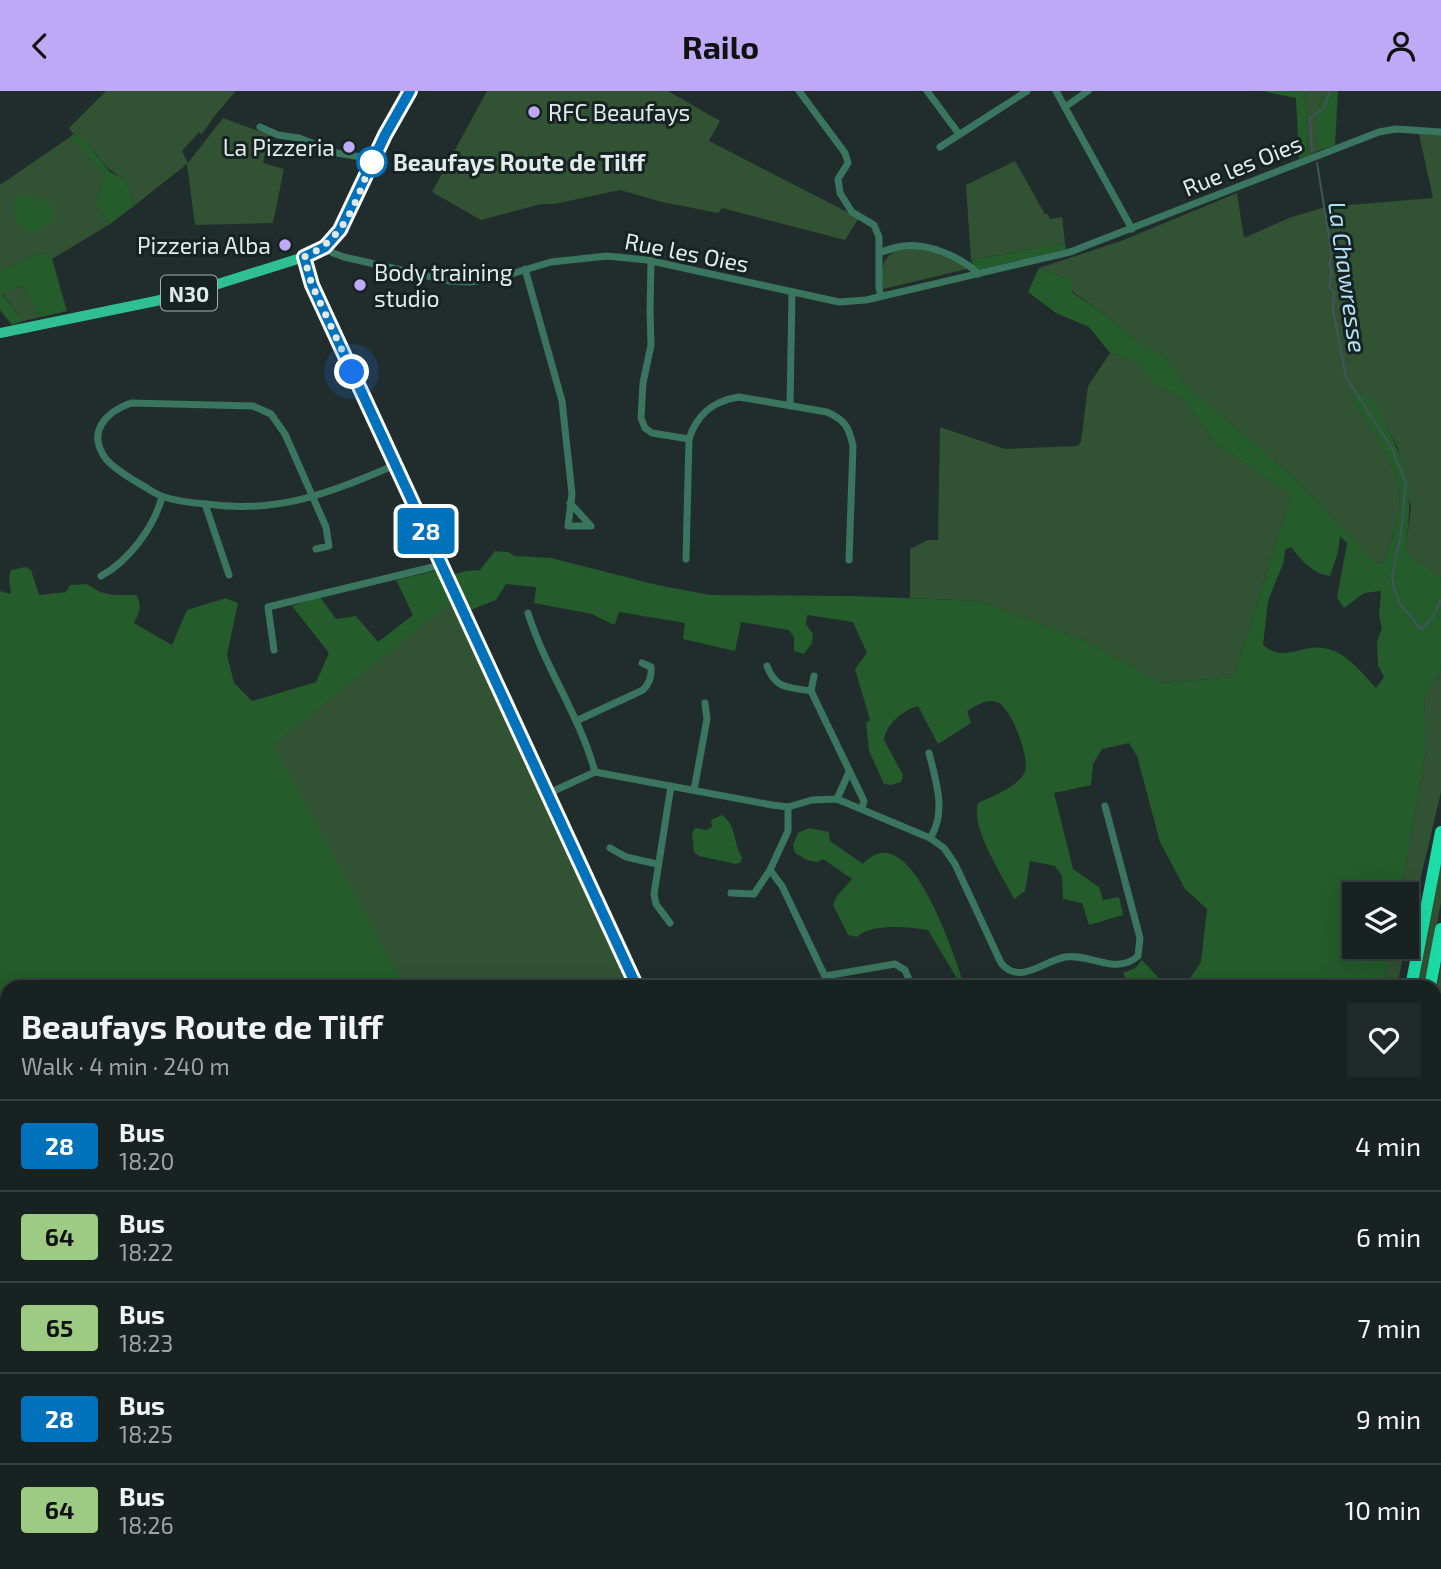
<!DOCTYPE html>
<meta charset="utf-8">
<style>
:root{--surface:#182221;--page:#212a2a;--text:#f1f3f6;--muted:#9fa4a5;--line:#363f3f;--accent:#bda9f5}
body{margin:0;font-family:"Exo 2",sans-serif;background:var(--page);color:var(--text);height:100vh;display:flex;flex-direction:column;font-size:26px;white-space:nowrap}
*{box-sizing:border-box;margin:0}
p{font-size:23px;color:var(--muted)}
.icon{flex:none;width:38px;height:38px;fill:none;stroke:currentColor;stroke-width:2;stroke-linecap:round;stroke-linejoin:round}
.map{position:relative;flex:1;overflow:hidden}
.drawer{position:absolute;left:0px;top:889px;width:1442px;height:590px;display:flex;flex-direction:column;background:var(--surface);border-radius:21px 21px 0 0;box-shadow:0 7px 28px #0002,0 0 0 2px var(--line)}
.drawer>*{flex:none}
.badge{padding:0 14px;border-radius:5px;font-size:24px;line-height:46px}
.fabs{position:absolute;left:1342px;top:791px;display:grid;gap:14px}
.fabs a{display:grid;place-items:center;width:77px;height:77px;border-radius:0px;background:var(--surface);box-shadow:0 7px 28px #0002,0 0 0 2px var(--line);font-size:35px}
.you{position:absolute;width:35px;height:35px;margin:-18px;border:5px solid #fff;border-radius:50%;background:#1a73e8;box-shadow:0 0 0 10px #1a73e833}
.map>.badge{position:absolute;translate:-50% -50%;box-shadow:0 0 0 4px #fff}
.round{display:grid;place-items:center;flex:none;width:74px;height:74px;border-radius:0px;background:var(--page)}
.headline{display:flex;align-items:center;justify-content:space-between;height:119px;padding:0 21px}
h1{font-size:33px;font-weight:700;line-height:52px}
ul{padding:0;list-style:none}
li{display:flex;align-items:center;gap:21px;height:91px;padding:0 21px;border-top:2px solid var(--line)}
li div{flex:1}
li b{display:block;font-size:26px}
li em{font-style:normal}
li .badge{min-width:77px;font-weight:700;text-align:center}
header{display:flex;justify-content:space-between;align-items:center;height:91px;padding:0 21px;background:var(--accent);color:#111;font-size:32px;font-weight:700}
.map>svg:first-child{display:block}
</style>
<header><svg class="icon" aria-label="back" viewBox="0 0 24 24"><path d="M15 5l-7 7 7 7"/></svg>Railo<svg class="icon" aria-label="person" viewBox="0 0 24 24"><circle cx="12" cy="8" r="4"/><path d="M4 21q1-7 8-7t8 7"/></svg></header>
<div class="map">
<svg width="1441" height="1478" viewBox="0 0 1441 1478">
<rect width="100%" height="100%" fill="#202d2c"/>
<g fill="#325234">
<path d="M 106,0 L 236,0 L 216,23 L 201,44 L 199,41 L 182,60 L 188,72 L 223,27 L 270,44 L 263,72 L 284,78 L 273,132 L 195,134 L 187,73 L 135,114 L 126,89 C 104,78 102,68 85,51 C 79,46 73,44 69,37 Z"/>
<polygon points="487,0 668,0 720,30 709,50 859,127 845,149 722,117 718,122 662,111 620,99 554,113 541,113 481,129 432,101"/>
<polygon points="1305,0 1327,0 1317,19 1317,60 1308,65"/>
<path d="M 1419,43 L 1441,43 L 1441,486 L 1405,462 L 1411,417 L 1398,357 L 1381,327 L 1377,314 L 1356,301 L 1353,309 C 1365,332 1396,371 1399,396 C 1402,421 1392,447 1385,471 L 1375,472 L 1297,389 L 1188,296 L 1162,263 L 1138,251 L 1109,227 L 1072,200 L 1072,189 L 1039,177 L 1121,150 L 1237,102 L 1244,147 L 1289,127 L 1325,116 L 1433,107 Z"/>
<polygon points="70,46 105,84 95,112 110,133 52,168 41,161 0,180 0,94"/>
<polygon points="1015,70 1045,123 1048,123 1050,128 1062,126 1065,152 971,169 966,94"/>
<path d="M 908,157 L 924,158 L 966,174 L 967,178 L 883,198 C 878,176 885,159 908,157 Z"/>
<polygon points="22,194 41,226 23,230 2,202"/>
<polygon points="1110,262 1137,271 1155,294 1183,307 1217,354 1291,404 1234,586 1162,592 1085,550 979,510 910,507 910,458 928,449 938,449 940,336 1005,358 1077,355 1081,351 1088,295"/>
<polygon points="453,510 603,833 625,890 609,896 405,896 272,654"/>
<polygon points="1441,580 1441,701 1407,845 1407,803 1401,803 1427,653 1424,608 1432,592"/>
<polygon points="1441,766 1441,811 1426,896 1416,896"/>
<polygon points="1391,856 1405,856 1397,896 1384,896"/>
<polygon points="1441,874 1441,1125 1435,1150 1435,909"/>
<polygon points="1437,1406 1441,1406 1441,1478 1379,1478 1380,1472 1435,1472"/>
</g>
<g fill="#245c2b" fill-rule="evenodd">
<polygon points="1262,0 1305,0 1308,65 1299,68 1296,7"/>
<polygon points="1327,0 1338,0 1335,54 1317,60 1317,19"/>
<polygon points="73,43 84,49 110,81 126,89 135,114 110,133 95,112 105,84 70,46"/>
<polygon points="21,102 52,113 53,131 31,143 16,131 13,113"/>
<polygon points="1065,152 1066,158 976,180 971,169"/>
<polygon points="41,161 52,168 67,220 41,226 22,194 2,203 23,230 12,234 0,219 0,180"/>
<path d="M 1039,177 L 1072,189 L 1072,201 L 1109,227 L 1138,251 L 1162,263 L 1188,296 L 1297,389 L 1375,472 L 1385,471 C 1392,448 1402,421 1399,396 C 1396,371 1365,332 1353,309 L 1356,300 C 1363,305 1374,310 1378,316 C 1381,322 1383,330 1386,336 C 1413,384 1412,409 1405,462 L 1441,486 L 1441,580 L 1432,592 L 1424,608 L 1427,653 L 1401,803 L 1354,803 L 1354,856 L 1391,856 L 1384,896 L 1184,896 L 1201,871 L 1207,818 L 1185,798 L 1160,751 L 1137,665 L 1129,652 L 1102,658 L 1093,673 L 1091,694 L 1054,702 L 1073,778 L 1099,796 L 1103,809 L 1119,806 L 1123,824 L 1089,834 L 1082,812 L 1063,808 L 1062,785 L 1055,775 L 1030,770 L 1025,800 L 1014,808 C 1003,785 970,737 978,712 C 993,705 1015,697 1024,683 C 1032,671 1011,615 997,611 C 987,607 976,615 967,620 L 971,632 L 938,653 L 918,615 C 903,619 886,633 884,649 L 903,684 L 901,691 L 891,694 L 884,693 L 869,660 L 866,632 L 870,629 L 855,578 L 867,562 L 853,531 L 807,524 L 806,533 L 813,543 L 812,552 L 804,563 L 794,560 L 794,546 L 789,539 L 741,531 L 735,560 L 683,548 L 685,532 L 619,521 L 615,533 L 612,533 L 592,523 L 534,512 L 536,496 L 506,493 L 496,509 L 468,520 L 449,485 L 466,480 L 480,479 L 495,460 L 508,461 L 515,465 L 551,467 L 657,494 L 711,504 L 852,505 L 979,510 L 1085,550 L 1162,592 L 1234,586 L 1291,404 L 1217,354 L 1183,307 L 1155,294 L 1137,271 L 1110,262 L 1089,236 L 1056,222 L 1028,201 ZM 1340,445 L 1347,452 L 1337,507 L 1344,517 L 1364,502 L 1381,500 L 1379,525 L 1382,537 L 1377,551 L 1378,574 L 1384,586 L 1376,597 C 1362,582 1346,560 1323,557 C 1302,553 1284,572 1263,554 L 1268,510 L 1284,470 L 1285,459 L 1291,456 C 1301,469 1313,483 1330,485 L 1338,461 Z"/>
<path d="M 25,476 L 31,479 L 39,504 L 66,501 L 70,494 L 87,493 L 100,501 L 114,504 L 136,504 C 143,514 139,522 134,532 L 172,554 L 187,519 L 226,507 L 238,512 L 227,564 L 234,592 L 252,610 L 316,591 L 329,562 L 292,515 L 320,506 L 336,528 L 356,525 L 378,551 L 413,524 L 396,489 L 439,479 L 453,510 L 273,654 L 405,896 L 7,896 L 7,1386 L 0,1394 L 0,500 L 11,503 L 9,487 L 11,479 Z"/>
<path d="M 722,724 C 737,735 733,752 742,766 L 741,771 L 736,773 L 699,765 L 694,761 L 692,743 L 695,737 L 706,739 L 712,736 L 711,729 Z"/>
<path d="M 809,737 L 829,741 L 830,750 L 863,773 C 910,720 955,868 965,896 L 962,896 L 928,839 C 910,836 871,832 857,846 L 848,844 L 833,814 L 837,805 L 852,788 L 823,768 L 817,771 L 807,769 L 795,762 L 793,754 L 798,742 Z"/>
<polygon points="1142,869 1167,896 1129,896 1123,882 1135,877"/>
<polygon points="1441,1125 1441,1249 1435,1255 1435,1150"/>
<polygon points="1441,1295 1441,1406 1435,1409 1435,1317 1437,1317"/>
<polygon points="0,1401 7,1408 7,1472 76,1472 83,1478 0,1478"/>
<polygon points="143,1472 715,1472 709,1478 150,1478"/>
<polygon points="743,1472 814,1472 837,1477 738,1478"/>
</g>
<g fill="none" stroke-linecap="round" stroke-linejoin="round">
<g stroke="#44545c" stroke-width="2">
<polyline points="1312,60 1310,27 1325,16 1330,0"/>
<polyline points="1317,72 1332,165 1329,173 1331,178 1330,197 1334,201 1333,219 1346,286 1391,356 1406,392 1401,442 1392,486 1394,497 1400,513 1421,538 1432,527 1441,509"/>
<polyline points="1435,1343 1441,1345"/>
</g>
<g stroke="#3a755f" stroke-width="7">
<polyline points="799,0 845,62 848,72 838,88 840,102 852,121 874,134 879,146 879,197 881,205"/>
<polyline points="927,0 959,43"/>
<polyline points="1056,0 1132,138"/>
<polyline points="1065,16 1088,0"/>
<polyline points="260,36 278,44 299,47 337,62 373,68"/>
<polyline points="940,56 1027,0"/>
<polyline points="325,156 333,162 344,166 450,190 470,191 501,186 551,171 607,165 647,169 839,211 866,209 1070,161 1379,41 1396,38 1441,41"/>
<path d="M 881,161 C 893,157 906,153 919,155 C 937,157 966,169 978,183"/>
<polyline points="651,170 650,220 651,254 643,292 641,327 645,337 652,342 689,348"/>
<polyline points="525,178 562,310 572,403 568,435 591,435 570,412"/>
<polyline points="790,315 792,201"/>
<polyline points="205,413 229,484"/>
<path d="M 316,458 L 329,455 L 326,436 L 285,343 L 271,323 L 253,315 L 131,312 C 106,321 86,341 106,368 C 115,379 129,386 140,393 C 148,397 156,404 164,406 C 177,410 192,412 206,413 C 280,423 329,402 395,374"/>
<path d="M 686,468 L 689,348 C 697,323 713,310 739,306 L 827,321 C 845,329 849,336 853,355 L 849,469"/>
<path d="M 101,485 C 129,470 154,436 162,406"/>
<path d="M 528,522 C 545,577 580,625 595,681"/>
<polyline points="274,559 268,516 441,474"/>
<path d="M 767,575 C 776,599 789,596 811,600 L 864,710 L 862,717"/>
<polyline points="811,600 814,585"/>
<path d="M 576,630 L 643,599 C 649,593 652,585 651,576 L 642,572"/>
<path d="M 929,662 C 936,690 947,722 930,747"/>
<polyline points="694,699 707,628 705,612"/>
<path d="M 547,703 L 595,681 L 772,714 L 788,716 L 812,709 L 837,708 L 930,747 L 944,757 L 955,773 L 1001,872 C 1020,895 1043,870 1065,866 C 1091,862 1116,885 1138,865 L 1140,847 L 1105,715"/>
<polyline points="837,708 849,681"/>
<polyline points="788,716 788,740 770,779 782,795 830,896"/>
<polyline points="610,757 626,766 657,773"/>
<polyline points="731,802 754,803 770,779"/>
<polyline points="670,832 656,813 654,803 671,695"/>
<polyline points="825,885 895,873 905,879 912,896"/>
<polyline points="1435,1170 1441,1147"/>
<polyline points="936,1472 936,1478"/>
<polyline points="1028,1472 1030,1478"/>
<polyline points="1105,1478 1107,1472"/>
<polyline points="1377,1478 1378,1472"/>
</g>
<g stroke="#389f7d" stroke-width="10">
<polyline points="304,166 312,194 636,896"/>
<polyline points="844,1478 844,1472"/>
</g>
<polyline stroke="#2fbf93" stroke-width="10" points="0,242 180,205 304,166 325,156 334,147 347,127 385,44 410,0"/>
<g stroke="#1cdca8" stroke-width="12">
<polyline points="1411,896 1441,741"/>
<polyline points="1430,896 1441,838"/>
<polyline points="0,1304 7,1309"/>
<polyline points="0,1355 7,1361"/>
<polyline points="0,1383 7,1389"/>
<polyline points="0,1417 7,1424"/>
<polyline points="54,1472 60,1478"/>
<polyline points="97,1472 104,1478"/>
<polyline points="127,1472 133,1478"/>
<polyline points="173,1472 176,1478"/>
<polyline points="1293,1478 1295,1472"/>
<polyline points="1314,1478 1317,1472"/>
<polyline points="1336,1478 1338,1472"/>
<polyline points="1351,1478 1353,1472"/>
</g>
</g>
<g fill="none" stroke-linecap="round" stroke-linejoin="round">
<defs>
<polyline id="line" points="410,0 385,44 340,139 325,156 304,166 312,194 637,896"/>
</defs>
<use href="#line" stroke="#fff" stroke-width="16"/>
<use href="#line" stroke="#0072bc" stroke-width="10"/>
<path stroke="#e1eae9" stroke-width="7" stroke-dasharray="0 12.6" d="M 352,281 L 312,194 L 304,166 C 347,148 356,108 373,68 L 372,71"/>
</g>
<g fill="#bda9f5" stroke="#162322" stroke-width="2.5">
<circle cx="534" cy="21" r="7"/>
<circle cx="349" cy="56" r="7"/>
<circle cx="285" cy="154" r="7"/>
<circle cx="360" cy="194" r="7"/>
</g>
<circle fill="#fff" stroke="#0072bc" stroke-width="3.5" cx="372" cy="71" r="14"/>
<g text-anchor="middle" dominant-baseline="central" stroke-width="6" stroke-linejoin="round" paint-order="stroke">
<rect fill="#162322" stroke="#a4aead" stroke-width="2" x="161" y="184.5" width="56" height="35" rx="5"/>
<g font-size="21" font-weight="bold" fill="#e1eae9">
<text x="189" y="202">N30</text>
</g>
<g font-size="23" fill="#e1eae9" stroke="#162322" text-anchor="start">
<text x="548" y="21">RFC Beaufays</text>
<text x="335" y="56" text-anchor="end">La Pizzeria</text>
<text x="271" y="154" text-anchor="end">Pizzeria Alba</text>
<text x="374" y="181">Body training<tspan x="374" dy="26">studio</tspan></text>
</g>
<g font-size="23" font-weight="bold" fill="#e1eae9" stroke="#162322" text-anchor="start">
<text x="393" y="71">Beaufays Route de Tilff</text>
</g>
<g font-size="23" fill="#e1eae9" stroke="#162322">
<text transform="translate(1242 74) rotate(-22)">Rue les Oies</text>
<text transform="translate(687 161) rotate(11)">Rue les Oies</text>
</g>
<g font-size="24" font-style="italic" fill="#b8e0f5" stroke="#162322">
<text transform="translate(1348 186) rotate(82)">La Chawresse</text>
</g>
</g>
</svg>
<div class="fabs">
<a><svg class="icon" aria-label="layers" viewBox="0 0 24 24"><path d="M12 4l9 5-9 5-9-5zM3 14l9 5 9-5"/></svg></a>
</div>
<div class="you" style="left:352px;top:281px"></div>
<b class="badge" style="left:426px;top:440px;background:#0072bc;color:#fff">28</b>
<section class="drawer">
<div class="headline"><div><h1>Beaufays Route de Tilff</h1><p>Walk · 4 min · 240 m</p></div><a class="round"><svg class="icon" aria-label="heart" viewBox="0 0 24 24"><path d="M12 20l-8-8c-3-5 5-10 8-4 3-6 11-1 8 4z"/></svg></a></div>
<ul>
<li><span class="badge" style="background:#0072bc;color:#fff">28</span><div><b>Bus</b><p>18:20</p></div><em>4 min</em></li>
<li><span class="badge" style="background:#9ecb84;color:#111">64</span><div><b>Bus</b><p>18:22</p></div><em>6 min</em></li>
<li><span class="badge" style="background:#9ecb84;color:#111">65</span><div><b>Bus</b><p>18:23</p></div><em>7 min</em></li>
<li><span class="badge" style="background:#0072bc;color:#fff">28</span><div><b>Bus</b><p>18:25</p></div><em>9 min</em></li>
<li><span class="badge" style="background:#9ecb84;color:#111">64</span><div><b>Bus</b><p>18:26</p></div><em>10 min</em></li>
</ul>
</section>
</div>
